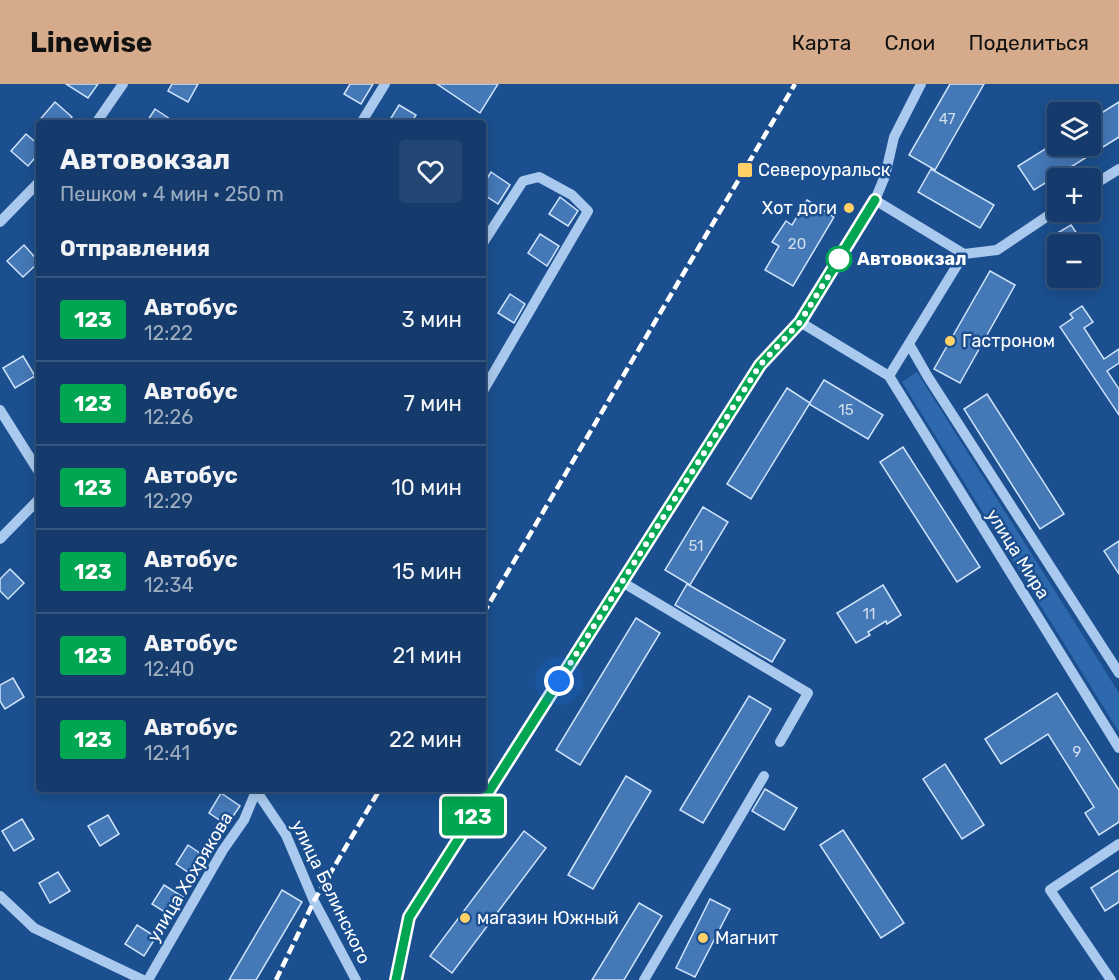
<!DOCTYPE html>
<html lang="ru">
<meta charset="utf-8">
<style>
:root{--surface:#143b6b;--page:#214673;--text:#f1f3f6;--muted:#9dadc1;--line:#33557e;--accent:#d6ab8b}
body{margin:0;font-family:Rubik,sans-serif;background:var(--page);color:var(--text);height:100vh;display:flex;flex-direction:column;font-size:22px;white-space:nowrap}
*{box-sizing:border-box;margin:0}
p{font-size:20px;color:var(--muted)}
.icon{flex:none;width:33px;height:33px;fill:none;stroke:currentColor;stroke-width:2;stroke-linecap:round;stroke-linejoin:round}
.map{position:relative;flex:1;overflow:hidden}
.details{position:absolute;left:36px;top:36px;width:450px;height:672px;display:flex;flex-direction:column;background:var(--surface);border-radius:6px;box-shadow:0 3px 15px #0003,0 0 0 2px var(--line)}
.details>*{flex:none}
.badge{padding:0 12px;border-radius:4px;font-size:21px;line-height:39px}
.buttons{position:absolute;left:1047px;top:18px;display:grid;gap:12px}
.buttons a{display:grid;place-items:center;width:54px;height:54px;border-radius:6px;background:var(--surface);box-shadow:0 3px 15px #0003,0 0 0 2px var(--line);font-size:30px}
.you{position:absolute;width:30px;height:30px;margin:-15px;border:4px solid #fff;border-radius:50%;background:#1a73e8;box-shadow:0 0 0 9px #1a73e833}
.map>.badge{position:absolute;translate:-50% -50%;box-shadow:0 0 0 3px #fff}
h2{padding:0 24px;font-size:22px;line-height:54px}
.round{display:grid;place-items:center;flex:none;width:63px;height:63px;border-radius:6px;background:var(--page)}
.overview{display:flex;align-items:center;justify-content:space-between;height:102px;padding:0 24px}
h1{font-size:28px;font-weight:700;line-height:45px}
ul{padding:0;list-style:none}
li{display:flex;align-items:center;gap:18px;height:84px;padding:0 24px;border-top:2px solid var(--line)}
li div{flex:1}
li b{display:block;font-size:22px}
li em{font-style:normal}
li .badge{min-width:66px;font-weight:700;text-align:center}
header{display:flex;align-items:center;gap:36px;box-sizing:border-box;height:84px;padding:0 30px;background:var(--accent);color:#111}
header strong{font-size:28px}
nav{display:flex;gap:33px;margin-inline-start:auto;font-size:21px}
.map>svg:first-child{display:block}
</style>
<header>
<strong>Linewise</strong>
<nav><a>Карта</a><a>Слои</a><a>Поделиться</a></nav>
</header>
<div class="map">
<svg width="1119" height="896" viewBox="0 0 1119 896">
<rect width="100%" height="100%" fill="#1b4f8f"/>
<polygon fill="#2e69ad" points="917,288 1119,609 1119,648 902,298"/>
<g fill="#4478b7" stroke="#cfe3fa" stroke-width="1.5">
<polygon points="66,0 98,0 88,14"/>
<polygon points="172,0 198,0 188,18 168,7"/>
<polygon points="350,0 373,0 361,20 344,10"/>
<polygon points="437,0 498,0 480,29"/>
<polygon points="950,0 984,0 935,86 909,71"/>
<polygon points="55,18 72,33 67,39 37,39"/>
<polygon points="1119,18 1119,53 1034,106 1018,82 1058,57 1058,62 1090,62 1090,36"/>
<polygon points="399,21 416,31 411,39 388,39"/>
<polygon points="155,25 176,39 146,39"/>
<polygon points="26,50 39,61 39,69 28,82 11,67"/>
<polygon points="931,85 994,121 980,144 918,108"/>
<polygon points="491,88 510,101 498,120 483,110 483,101"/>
<polygon points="560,113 578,127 568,142 549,130"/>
<polygon points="807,116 834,133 793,202 765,186 779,162 772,158 786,137 792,141"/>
<polygon points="1071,141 1084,160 1060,160 1054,151"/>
<polygon points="540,150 559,162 547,182 528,169"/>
<polygon points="24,161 39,178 23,193 7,177"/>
<polygon points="990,187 1015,201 960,299 934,285"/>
<polygon points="510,210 525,220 514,239 498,229"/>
<polygon points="1082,222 1093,238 1084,244 1104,275 1119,265 1119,279 1107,287 1119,305 1119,331 1060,243 1073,234 1070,230"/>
<polygon points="23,272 35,292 15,304 3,284"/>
<polygon points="824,296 883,331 868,355 809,320"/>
<polygon points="787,304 810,319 751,415 727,400"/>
<polygon points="987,310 1064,430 1040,445 964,325"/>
<polygon points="903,363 980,483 957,498 880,378"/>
<polygon points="703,423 728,438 690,501 665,486"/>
<polygon points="1119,457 1119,490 1104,467"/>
<polygon points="10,485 24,499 8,515 0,507 0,495"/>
<polygon points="687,500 785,556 772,578 675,521"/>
<polygon points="883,501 901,531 887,540 886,537 868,548 870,551 856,559 837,529"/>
<polygon points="636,534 660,549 580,681 556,666"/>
<polygon points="13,594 24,613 5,625 0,617 0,601"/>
<polygon points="1057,609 1119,706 1119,738 1099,751 1085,729 1094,723 1048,650 1001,680 985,655"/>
<polygon points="749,612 771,625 703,739 680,726"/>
<polygon points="945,680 984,741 962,755 923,695"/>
<polygon points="626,692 651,707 593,805 568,791"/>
<polygon points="765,705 797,724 784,746 752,727"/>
<polygon points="221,709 240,722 227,741 209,729"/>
<polygon points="108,731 119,750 100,762 88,742"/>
<polygon points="22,735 34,755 14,767 2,747"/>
<polygon points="843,746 904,839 881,854 820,761"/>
<polygon points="524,747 546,764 452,889 430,872"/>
<polygon points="188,761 207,774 195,793 176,780"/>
<polygon points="1119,786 1119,818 1105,827 1091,804"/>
<polygon points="58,788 70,807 50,819 39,799"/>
<polygon points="164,801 183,813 171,832 152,820"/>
<polygon points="282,806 302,818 256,896 229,896"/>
<polygon points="710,815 730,825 695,893 676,884"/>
<polygon points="639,819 662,832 624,896 592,896"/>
<polygon points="137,841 156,853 144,872 125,860"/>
</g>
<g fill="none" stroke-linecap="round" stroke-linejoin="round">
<g stroke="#a9c9ee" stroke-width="10">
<polyline points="96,39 123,0"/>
<polyline points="361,39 385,0"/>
<polyline points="1090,103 1119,85"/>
<polyline points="875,116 964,170"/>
<polyline points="0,138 39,98"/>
<polyline points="483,159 523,97 539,93 572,111 588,127 483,307"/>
<polyline points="964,170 997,166 1058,125"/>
<polyline points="800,238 889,292 1119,664"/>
<polyline points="909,260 928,293 1119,589"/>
<polyline points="889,292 964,170"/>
<polyline points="0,326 39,388"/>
<polyline points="0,455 39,415"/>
<polyline points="622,498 808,609 780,658"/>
<polyline points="255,705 286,751 314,817 356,896"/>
<polyline points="0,812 34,844 143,896"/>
<polyline points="148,896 223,766 244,736 257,705"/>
<polyline points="396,896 409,833 760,281 800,238 875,116 885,92 894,53 921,0"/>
<polyline points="644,896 764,692"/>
<polyline points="1111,896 1050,806 1119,760"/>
</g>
<g stroke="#fff" stroke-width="4.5" stroke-dasharray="10 4.5" stroke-linecap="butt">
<polyline points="483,530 795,0"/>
<polyline points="276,896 314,817 380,705"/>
</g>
</g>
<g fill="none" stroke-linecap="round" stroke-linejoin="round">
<defs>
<polyline id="line" points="396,896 409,833 760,281 800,238 875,116"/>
</defs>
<use href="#line" stroke="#fff" stroke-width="14"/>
<use href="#line" stroke="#00a651" stroke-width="9"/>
<polyline stroke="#fff" stroke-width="6" stroke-dasharray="0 10.8" points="559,597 760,281 800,238 839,175"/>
</g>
<g fill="#ffd166" stroke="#1b4f8f" stroke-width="2">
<rect x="737" y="78" width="16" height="16" rx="3"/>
<circle cx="849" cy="124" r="6"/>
<circle cx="950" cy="257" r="6"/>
<circle cx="465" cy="834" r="6"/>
<circle cx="703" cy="854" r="6"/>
</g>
<circle fill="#fff" stroke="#00a651" stroke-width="3" cx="839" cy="175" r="12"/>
<g text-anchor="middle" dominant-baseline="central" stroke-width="5" stroke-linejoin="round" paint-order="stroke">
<g font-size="15" fill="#d0dded">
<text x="947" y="35">47</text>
<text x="797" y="160">20</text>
<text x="846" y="326">15</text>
<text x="696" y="462">51</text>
<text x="869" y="530">11</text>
<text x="1077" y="668">9</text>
</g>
<g font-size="18" fill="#fff" stroke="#1b4f8f" text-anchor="start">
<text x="758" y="86">Североуральск</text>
<text x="837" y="124" text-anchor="end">Хот доги</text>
<text x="962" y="257">Гастроном</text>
<text x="477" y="834">магазин Южный</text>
<text x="715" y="854">Магнит</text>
</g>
<g font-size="18" font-weight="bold" fill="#fff" stroke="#1b4f8f" text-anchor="start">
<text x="857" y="175">Автовокзал</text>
</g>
<g font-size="18" fill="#fff" stroke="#1b4f8f">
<text transform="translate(1018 470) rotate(58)">улица Мира</text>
<text transform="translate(190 793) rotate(-59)">улица Хохрякова</text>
<text transform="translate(331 808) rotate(64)">улица Белинского</text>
</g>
</g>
</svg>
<div class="buttons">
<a><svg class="icon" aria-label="layers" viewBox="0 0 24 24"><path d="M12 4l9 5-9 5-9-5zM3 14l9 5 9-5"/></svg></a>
<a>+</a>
<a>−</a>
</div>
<div class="you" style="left:559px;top:597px"></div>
<b class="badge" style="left:473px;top:732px;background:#00a651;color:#fff">123</b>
<section class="details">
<div class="overview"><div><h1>Автовокзал</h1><p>Пешком · 4 мин · 250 m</p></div><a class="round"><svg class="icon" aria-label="heart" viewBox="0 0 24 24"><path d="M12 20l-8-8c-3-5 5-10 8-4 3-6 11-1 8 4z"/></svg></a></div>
<h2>Отправления</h2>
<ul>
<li><span class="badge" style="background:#00a651;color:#fff">123</span><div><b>Автобус</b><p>12:22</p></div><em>3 мин</em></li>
<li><span class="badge" style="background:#00a651;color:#fff">123</span><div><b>Автобус</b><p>12:26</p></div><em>7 мин</em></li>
<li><span class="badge" style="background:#00a651;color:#fff">123</span><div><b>Автобус</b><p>12:29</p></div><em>10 мин</em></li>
<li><span class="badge" style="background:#00a651;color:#fff">123</span><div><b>Автобус</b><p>12:34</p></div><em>15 мин</em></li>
<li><span class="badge" style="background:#00a651;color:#fff">123</span><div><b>Автобус</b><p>12:40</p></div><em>21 мин</em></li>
<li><span class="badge" style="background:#00a651;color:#fff">123</span><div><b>Автобус</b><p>12:41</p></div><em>22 мин</em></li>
</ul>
</section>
</div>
